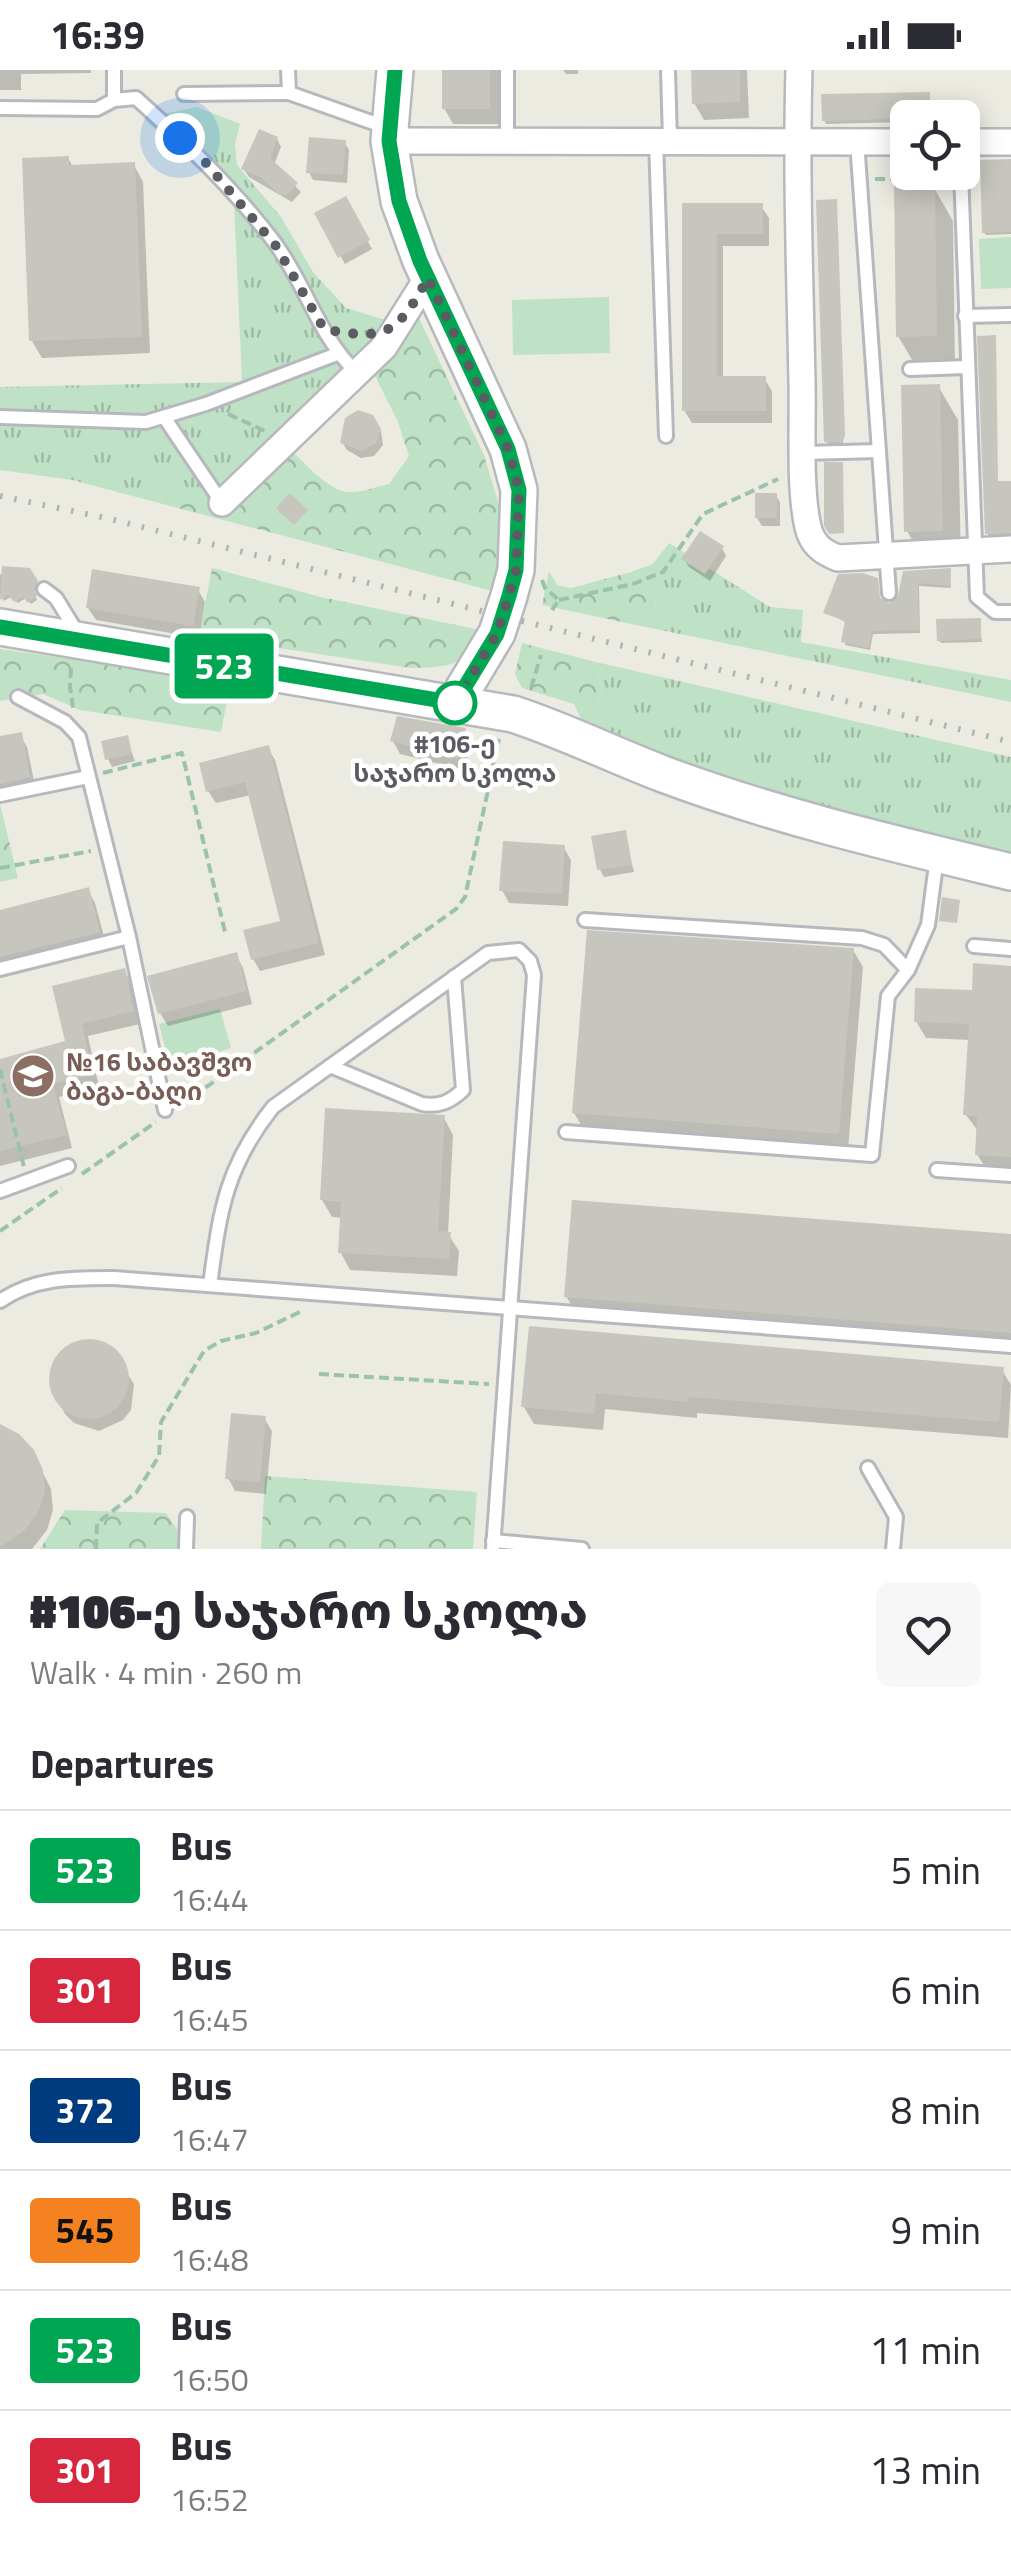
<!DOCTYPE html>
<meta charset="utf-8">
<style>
:root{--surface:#fff;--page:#f7f7f7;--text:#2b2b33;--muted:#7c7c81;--line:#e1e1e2}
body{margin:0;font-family:"Titillium Web","Noto Sans Georgian",sans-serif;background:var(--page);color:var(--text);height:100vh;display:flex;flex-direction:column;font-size:38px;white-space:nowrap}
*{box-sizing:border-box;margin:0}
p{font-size:32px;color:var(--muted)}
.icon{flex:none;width:55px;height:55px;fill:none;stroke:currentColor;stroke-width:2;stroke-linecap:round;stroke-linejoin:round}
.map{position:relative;height:1479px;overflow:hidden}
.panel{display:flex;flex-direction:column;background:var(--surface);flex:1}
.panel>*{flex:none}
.badge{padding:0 20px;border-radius:8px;font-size:35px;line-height:65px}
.controls{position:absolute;left:890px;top:30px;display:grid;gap:20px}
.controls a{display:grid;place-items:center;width:90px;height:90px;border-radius:15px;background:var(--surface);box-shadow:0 5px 25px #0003;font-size:50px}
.you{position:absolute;width:50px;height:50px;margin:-25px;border:8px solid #fff;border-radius:50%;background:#1a73e8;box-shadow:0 0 0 15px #1a73e833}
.map>.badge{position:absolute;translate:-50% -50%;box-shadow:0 0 0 5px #fff}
h2{padding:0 30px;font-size:38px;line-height:90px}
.round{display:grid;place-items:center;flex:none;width:105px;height:105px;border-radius:15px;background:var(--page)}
.headline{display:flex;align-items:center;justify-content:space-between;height:170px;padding:0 30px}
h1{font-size:48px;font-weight:800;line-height:75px}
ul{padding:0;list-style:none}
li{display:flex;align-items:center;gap:30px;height:120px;padding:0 30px;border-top:2px solid var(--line)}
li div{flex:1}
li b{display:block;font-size:38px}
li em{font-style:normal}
li .badge{min-width:110px;font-weight:700;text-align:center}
.status{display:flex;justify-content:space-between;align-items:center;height:70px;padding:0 50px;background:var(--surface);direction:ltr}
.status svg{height:28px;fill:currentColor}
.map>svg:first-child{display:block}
</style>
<div class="status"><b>16:39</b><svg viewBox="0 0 49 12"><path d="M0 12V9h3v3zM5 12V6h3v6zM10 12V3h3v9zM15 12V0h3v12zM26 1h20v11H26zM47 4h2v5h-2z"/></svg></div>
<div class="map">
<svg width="1011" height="1479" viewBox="0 0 1011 1479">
<defs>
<pattern id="grass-tufts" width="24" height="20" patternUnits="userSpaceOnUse" patternTransform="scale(2.5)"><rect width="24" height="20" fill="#bfe2c6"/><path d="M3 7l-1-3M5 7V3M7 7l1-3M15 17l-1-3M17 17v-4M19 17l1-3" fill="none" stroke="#9ebaa4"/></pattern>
<pattern id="forest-crowns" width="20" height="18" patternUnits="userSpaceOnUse" patternTransform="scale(2.5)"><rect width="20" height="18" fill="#bfe2c6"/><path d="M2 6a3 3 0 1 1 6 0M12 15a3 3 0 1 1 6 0" fill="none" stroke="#9ebaa4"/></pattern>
</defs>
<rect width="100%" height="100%" fill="#ecebe2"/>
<g fill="url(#grass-tufts)">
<polygon points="197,37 240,54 235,74 237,95 281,147 313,202 346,238 395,253 254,392 222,412 195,420 179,416 155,432 72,410 0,400 0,317 242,312 234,132 143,48"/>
<polygon points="669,473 770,537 803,540 801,572 1011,610 1011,632 636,555 654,542 657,519 631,502 653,494"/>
<path d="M 596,592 L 1011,687 L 1011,782 C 867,757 722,714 586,660 L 602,621 Z"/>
</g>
<g fill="url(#forest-crowns)">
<path d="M 417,244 L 484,385 L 502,445 L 500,523 L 155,432 L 179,416 C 218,425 253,394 280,368 C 295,383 321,414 342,421 C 356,425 375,417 389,414 L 409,386 L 398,352 L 372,300 Z"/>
<path d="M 212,498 L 321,527 L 490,562 C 461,595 456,597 411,598 L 199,566 Z"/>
<polygon points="549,501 557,515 571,518 631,502 657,518 654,542 636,555 542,535"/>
<polygon points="522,573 596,592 602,621 586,660 574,634 522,618 515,604"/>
<polygon points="0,579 231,611 221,662 80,640 43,624 0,631"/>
<polygon points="0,734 18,808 0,812"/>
<polygon points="265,1406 477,1422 473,1479 261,1479"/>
<polygon points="65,1440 166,1443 180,1464 179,1479 40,1479"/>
</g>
<g fill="#bfe2c6">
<polygon points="1011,167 1011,218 981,219 979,169"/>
<polygon points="609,227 610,283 513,285 512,230"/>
<polygon points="220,939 231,978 170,997 159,954"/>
</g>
<g fill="#0003">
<polygon points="0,0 91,0 91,3 21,4 21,20 0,20"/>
<polygon points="444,0 498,0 498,54 453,54 444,38"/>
<polygon points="563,0 578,0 578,4 566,4"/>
<polygon points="693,0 747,0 749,48 704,50 694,33"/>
<polygon points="930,28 930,48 908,48 908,52 826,54 824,50"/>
<polygon points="277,69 281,77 274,95 301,122 292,132 249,107 244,99"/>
<polygon points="344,72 349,80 347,113 313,110 309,102"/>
<polygon points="68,88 73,97 134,95 143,112 150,283 42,288 32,271"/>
<polygon points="1011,92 1011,164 986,165 984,162"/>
<polygon points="934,118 953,151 955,299 918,300 898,266"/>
<polygon points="345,129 372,179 345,194 317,144"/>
<polygon points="836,132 843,374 828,375 827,372"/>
<polygon points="685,136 761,136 769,148 769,176 723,176 723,308 764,308 772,321 772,353 692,353 684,340"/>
<polygon points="938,316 958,350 961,493 926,494 907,461"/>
<polygon points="376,353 381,361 383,375 374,386 361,388 347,380 342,372"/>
<polygon points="998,413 1011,413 1011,466 989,467 987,463"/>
<polygon points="776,425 780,433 780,456 762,456 757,448"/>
<polygon points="722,478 726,486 710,511 689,497 684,489"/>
<polygon points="8,498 29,500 38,516 34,524 37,530 31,534 26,528 18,533 11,527 4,531 0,524 0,505"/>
<polygon points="950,501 951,518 919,516 920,563 873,564 870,580 845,575 847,553 826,542 878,514 880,531 889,536 901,528 905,503"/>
<polygon points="198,520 205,532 199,568 96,550 88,538"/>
<polygon points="979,551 982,572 941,573 939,570"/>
<polygon points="464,660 472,672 464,700 400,684 393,671"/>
<polygon points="20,665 27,677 36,720 0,727 0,669"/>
<polygon points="126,668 135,691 112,697 108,689"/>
<polygon points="268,678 275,690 325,885 260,901 253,889 283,853 251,725 216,733 208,721"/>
<polygon points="624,763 634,802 604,807 600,800"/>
<polygon points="564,778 571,790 568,836 509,833 502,820"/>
<polygon points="88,820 95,833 106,874 0,901 0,842"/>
<polygon points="853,880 863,897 848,1080 584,1060 574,1043"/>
<polygon points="236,885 243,898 252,934 168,956 160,943"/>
<polygon points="1011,898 1011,1103 987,1101 977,1084 979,1062 966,1045 971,970 926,968 916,951 974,922"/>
<polygon points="124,900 131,913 140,954 88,966 99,1017 59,1027 72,1078 0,1096 0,991 68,972 55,917"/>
<polygon points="444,1048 453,1065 448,1164 459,1181 457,1206 350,1200 341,1183 343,1148 332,1147 322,1130"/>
<polygon points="1011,1167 1011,1278 576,1243 566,1226"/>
<polygon points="531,1259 1002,1300 1011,1315 1008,1368 697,1343 697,1348 605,1339 603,1360 534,1354 524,1337"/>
<polygon points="86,1271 111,1278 134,1314 131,1340 123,1350 99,1361 74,1353 65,1344 52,1318 55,1292 63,1281"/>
<polygon points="264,1348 272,1361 266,1424 235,1421 228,1408"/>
<polygon points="0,1357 32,1381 51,1419 53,1440 47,1460 32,1479 0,1479"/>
</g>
<g fill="#c7c6be">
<rect x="442" y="0" width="48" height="39"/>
<polygon points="691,0 740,0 740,32 692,34"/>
<polygon points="930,22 930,48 822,51 821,24"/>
<polygon points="259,59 278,67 270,88 298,113 287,125 280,125 260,107 241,99"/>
<polygon points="309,67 346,70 343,105 306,103"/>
<polygon points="69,86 69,95 135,92 142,267 29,271 22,88"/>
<polygon points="1011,89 1011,162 982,163 980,90"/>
<polygon points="935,115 937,266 896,267 894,116"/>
<polygon points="346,126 370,170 338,188 314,143"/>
<polygon points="837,129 845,365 843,372 824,372 816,130"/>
<polygon points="682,133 763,133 763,164 717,164 717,306 766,306 766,341 682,341"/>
<polygon points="996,265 998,411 1011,411 1011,463 985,464 977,266"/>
<polygon points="940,314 943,461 904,462 901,315"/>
<polygon points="358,340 373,345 381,359 376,373 362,381 340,373 345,348"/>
<polygon points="824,392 843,392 844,463 829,464 824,456"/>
<polygon points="290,423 308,440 294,455 276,438"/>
<rect x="755" y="423" width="22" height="25"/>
<polygon points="700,461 724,476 705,504 681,489"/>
<polygon points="2,496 30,498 38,511 34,519 37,526 28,533 23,527 14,532 8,525 0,530"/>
<polygon points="951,498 950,516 918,513 919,560 872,561 869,578 841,572 845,551 823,543 838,504 863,503 878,508 880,528 889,533 898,526 903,501"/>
<polygon points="92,499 200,517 193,556 86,538"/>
<polygon points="981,548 981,569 937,571 936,549"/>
<polygon points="397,646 466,658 458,689 390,671"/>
<polygon points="22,662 30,707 0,714 0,666"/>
<polygon points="128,665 132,684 105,690 101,671"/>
<polygon points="269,675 319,873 251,890 243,860 280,851 245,712 206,722 199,693"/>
<polygon points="626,760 632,795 597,800 591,766"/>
<polygon points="503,771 565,775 562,824 499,821"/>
<polygon points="89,817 100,862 0,887 0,840"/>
<polygon points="942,827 960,830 957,853 939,851"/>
<polygon points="587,860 854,878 839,1064 572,1043"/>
<polygon points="237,882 247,921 158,944 147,906"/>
<polygon points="973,893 1011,896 1011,1087 975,1085 977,1046 963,1045 969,954 914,952 915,918 972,920"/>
<polygon points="125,898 134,941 82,954 93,1004 53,1014 67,1065 0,1081 0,989 65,971 52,916"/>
<polygon points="325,1038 445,1045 438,1161 451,1162 449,1189 338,1183 341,1132 320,1130"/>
<polygon points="572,1130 1011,1164 1011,1263 564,1227"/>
<polygon points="529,1256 1004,1297 999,1352 688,1327 688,1332 596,1323 594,1344 521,1337"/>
<circle cx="89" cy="1309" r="40"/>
<polygon points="231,1343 266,1346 260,1412 225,1409"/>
<polygon points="0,1354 19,1364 34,1380 43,1400 45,1422 38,1442 25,1460 0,1477"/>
</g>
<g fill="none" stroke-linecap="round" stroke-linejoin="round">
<defs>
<g id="lane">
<polyline points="288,0 289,23 388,58"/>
<polyline points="668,0 670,71"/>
<polyline points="184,24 289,23"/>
<path d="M 114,30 L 136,28 C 186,73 235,120 275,173 C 306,215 319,267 357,303"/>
<polyline points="0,38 97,39 114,30 114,0"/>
<polyline points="507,71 507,0"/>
<polyline points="656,71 666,366"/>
<polyline points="857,71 889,523"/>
<polyline points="961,102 977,527 995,542 1011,542"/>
<polyline points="965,246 1011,245"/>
<polyline points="910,299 967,297"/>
<polyline points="0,347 146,352 206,334 337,284"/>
<polyline points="164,347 222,433"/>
<polyline points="804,383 879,381"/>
<polyline points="44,519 56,528 78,564"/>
<polyline points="0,725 88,707"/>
<polyline points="585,850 862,868 884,875 908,900"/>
<polyline points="129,867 165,1040"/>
<polyline points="974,876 1011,879"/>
<polyline points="0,899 129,867 79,667 65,652 18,627"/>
<path d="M 330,996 L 422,1034 C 439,1037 450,1032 463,1020 L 454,907"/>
<polyline points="566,1062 872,1085 888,926 908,900 928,855 937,787"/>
<polyline points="937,1100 1011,1105"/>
<polyline points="0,1121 68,1096"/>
<path d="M 210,1215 C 220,1141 225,1098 273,1037 L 488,883 L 519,880 L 530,891 L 534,905 L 493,1479"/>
<path d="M 0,1231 C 35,1207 73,1208 114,1208 L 1011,1276"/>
<polyline points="868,1398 896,1447 893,1479"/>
<polyline points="493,1471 582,1479"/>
<polyline points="186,1479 187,1447"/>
</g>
<g id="street">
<path d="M 799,0 C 796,104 800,208 802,312 C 803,353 799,419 808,457 C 812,474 822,482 838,488 L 1011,479"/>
<polyline points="389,71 908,72"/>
<polyline points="962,72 1011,72"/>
<polyline points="222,433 384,277 428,207"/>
</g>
<g id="secondary">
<polyline points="395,0 389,71 399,131 421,191 508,379 519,420 516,500 509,526 497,563 455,633"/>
<path d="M 0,557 L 513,644 C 565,661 613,685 663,704 C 775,746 895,774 1011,802"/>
</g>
</defs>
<use href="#lane" stroke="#b7b8bd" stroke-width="18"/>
<use href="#street" stroke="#b7b8bd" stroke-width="30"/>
<use href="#secondary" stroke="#b7b9bf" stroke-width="40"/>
<g stroke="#9ac2ad" stroke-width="4" stroke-dasharray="10 5" stroke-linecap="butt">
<polyline points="875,109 945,109"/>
<polyline points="228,344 265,361"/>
<polyline points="542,510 545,518 559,530 552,540"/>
<polyline points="559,530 633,514 663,502 703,444 778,409"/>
<polyline points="71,598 70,617 73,638"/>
<polyline points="531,618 541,585"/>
<polyline points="103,703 182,683 226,866"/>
<polyline points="0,798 91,781"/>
<polyline points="0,999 24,1097"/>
<polyline points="181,1035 456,839 465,827 499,669"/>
<polyline points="82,1104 156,1052"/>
<polyline points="0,1161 62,1118"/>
<polyline points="319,1304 489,1314"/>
<polyline points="96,1479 97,1453 136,1423 159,1386 161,1352 204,1281 221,1271 256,1263 304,1240"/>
</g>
<use href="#lane" stroke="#fff" stroke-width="12"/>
<use href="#street" stroke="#fff" stroke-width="25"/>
<use href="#secondary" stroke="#fff" stroke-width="35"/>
<polyline stroke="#b2b3b3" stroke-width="6" stroke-dasharray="2.5 12" stroke-linecap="butt" points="0,426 106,448 1011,672"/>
</g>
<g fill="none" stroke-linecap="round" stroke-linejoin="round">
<defs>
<polyline id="line" points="0,557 455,633 497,564 509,526 516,500 519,420 508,379 420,191 399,131 389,71 395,0"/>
</defs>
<use href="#line" stroke="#fff" stroke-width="22"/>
<use href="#line" stroke="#00a651" stroke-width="15"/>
<path stroke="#5a5c61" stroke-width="10" stroke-dasharray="0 18" d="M 180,68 L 201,87 L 276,176 L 324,259 C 388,272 398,262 428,208 L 508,379 L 519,420 L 516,500 L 509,526 L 497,564 L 455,633"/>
</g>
<defs>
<symbol id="school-disc" viewBox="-11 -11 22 22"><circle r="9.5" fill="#8d6e63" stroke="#fff"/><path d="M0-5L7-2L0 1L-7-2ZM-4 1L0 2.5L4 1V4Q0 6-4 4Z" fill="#fff"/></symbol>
</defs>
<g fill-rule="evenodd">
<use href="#school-disc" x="8" y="981" width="50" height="50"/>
</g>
<circle fill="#fff" stroke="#00a651" stroke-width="5" cx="455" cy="633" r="20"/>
<g text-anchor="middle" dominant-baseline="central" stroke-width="9" stroke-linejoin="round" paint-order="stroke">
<g font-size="25" font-weight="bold" fill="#5a5c61" stroke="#fff">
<text x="455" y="674">#106-ე<tspan x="455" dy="29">საჯარო სკოლა</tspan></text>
</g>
<g font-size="25" font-weight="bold" fill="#785e54" stroke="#fff" text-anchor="start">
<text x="66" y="992">№16 საბავშვო<tspan x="66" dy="29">ბაგა-ბაღი</tspan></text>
</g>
</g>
</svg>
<div class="controls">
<a><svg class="icon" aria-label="locate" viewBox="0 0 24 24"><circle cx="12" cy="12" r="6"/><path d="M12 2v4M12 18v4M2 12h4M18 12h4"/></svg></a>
</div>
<div class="you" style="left:180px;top:68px"></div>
<b class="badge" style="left:224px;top:596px;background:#00a651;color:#fff">523</b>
</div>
<section class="panel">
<div class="headline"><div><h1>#106-ე საჯარო სკოლა</h1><p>Walk · 4 min · 260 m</p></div><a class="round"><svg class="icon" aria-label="heart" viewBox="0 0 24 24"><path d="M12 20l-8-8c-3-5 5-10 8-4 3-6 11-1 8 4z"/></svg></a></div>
<h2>Departures</h2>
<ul>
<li><span class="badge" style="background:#00a651;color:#fff">523</span><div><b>Bus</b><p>16:44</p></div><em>5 min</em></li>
<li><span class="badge" style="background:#d7263d;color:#fff">301</span><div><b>Bus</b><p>16:45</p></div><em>6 min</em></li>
<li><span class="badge" style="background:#003b80;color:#fff">372</span><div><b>Bus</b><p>16:47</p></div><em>8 min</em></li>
<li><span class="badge" style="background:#f58220;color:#111">545</span><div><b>Bus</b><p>16:48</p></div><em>9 min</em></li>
<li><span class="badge" style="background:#00a651;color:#fff">523</span><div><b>Bus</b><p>16:50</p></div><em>11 min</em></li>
<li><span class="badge" style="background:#d7263d;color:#fff">301</span><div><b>Bus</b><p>16:52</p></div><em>13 min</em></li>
</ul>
</section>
